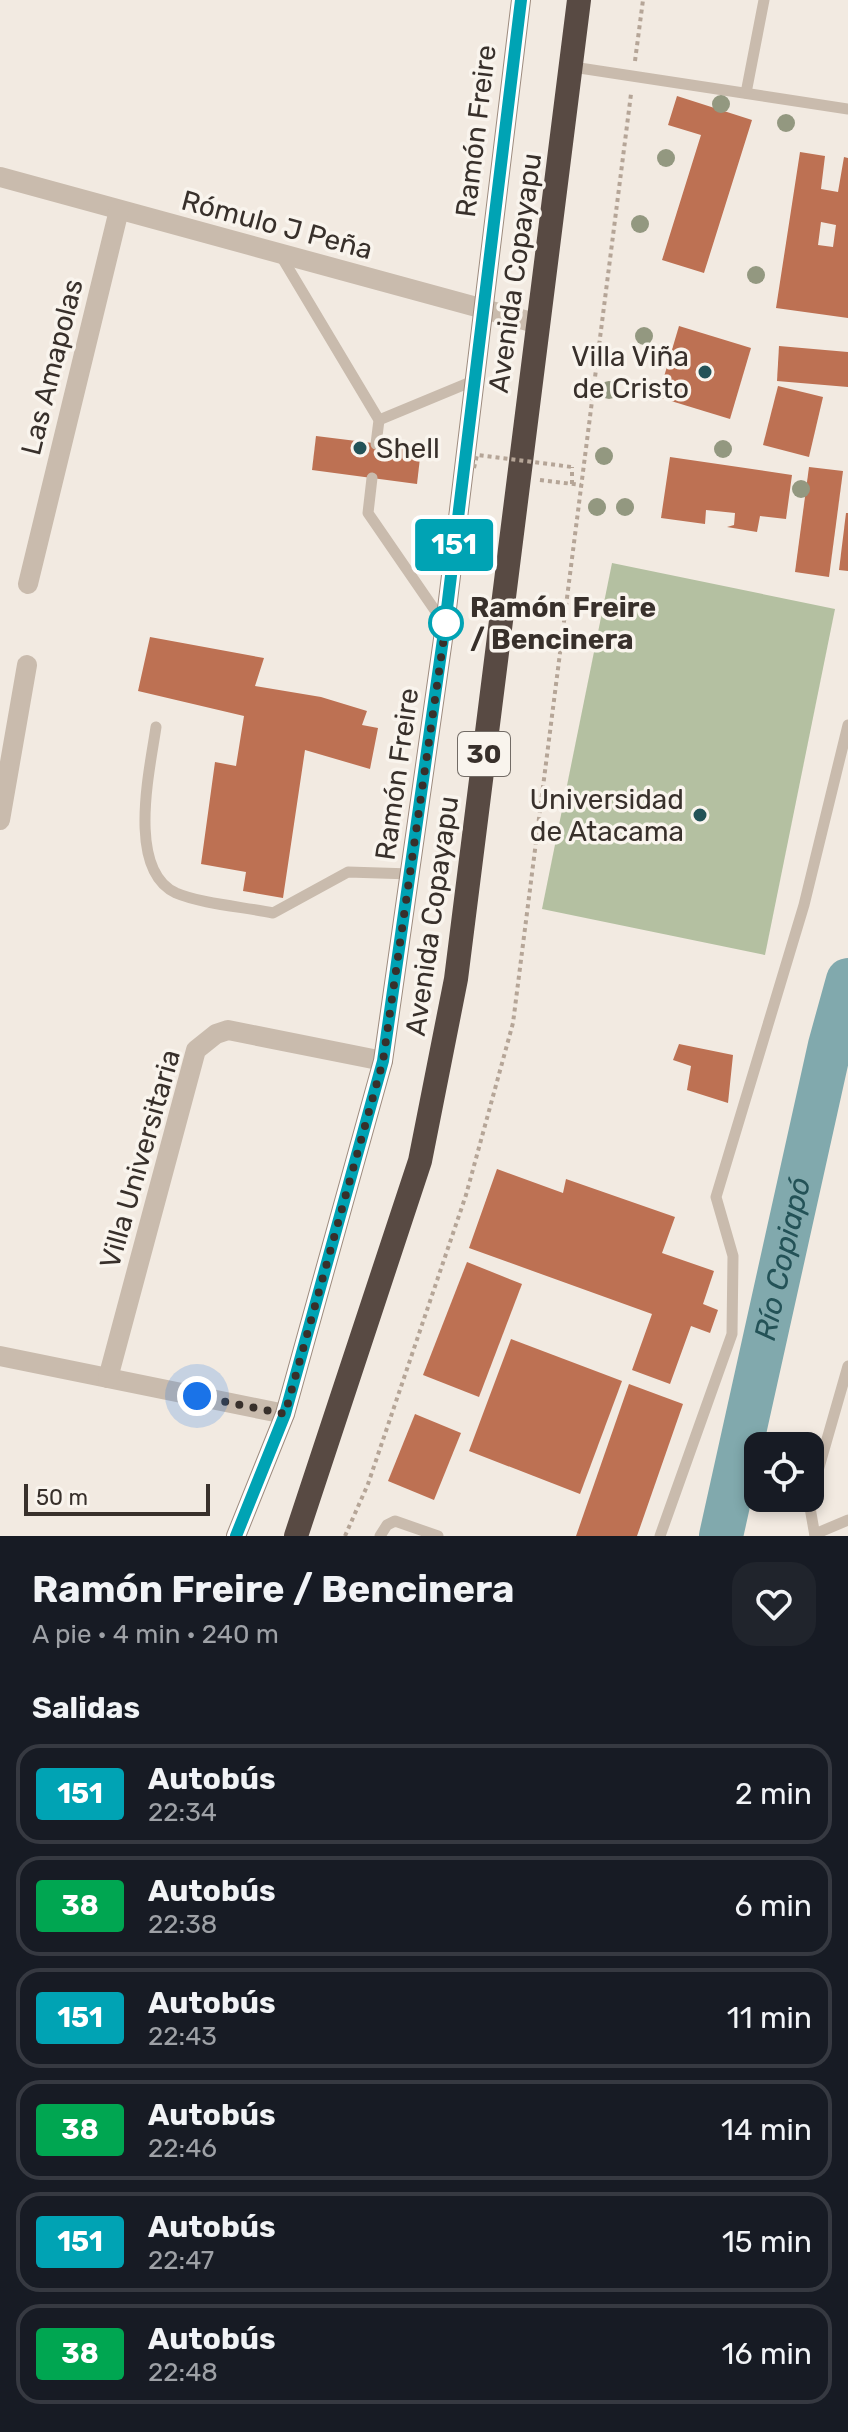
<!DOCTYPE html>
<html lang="es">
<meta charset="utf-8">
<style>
:root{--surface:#171b24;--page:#20242c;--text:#f1f3f6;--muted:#9ea1a6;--line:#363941}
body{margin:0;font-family:Rubik,sans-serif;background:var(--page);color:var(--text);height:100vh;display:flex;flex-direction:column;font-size:30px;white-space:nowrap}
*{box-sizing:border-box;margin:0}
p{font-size:26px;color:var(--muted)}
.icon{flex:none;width:44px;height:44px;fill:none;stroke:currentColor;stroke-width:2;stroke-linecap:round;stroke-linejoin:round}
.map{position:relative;height:1536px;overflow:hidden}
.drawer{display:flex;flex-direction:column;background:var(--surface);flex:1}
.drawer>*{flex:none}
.badge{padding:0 16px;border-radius:6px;font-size:28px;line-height:52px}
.controls{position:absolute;left:744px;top:1432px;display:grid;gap:16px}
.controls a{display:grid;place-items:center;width:80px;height:80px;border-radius:16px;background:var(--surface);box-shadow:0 4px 12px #0003;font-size:40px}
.scale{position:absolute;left:24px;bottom:20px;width:186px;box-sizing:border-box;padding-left:8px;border:4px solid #38302b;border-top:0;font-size:22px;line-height:28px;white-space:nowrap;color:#38302b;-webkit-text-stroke:6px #f9f4ed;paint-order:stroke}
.you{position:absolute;width:40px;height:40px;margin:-20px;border:6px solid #fff;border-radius:50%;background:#1a73e8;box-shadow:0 0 0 12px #1a73e833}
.map>.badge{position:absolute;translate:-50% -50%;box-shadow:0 0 0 4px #fff}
h2{padding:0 32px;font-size:30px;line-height:72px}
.round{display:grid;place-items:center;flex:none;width:84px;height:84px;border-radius:24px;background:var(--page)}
.summary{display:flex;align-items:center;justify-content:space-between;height:136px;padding:0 32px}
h1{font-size:38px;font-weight:700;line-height:60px}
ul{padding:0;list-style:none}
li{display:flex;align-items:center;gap:24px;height:100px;margin:0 16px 12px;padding:0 16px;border:4px solid var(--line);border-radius:24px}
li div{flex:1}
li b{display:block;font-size:30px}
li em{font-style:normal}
li .badge{min-width:88px;font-weight:700;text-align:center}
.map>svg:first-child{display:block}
</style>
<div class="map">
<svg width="848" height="1536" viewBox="0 0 848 1536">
<rect width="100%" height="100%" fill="#f2eae1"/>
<polygon fill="#b4c0a1" points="612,563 835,609 765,955 542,909"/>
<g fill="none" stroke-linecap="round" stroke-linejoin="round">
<path stroke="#81a9ad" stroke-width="44" id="s1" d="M 721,1536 L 830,1045 L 848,980"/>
</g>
<g fill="#bd7153" fill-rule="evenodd">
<polygon points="677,96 752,120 704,273 662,260 701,135 668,125"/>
<path d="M 800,152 L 825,156 L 821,189 L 838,192 L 844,157 L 848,158 L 848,318 L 776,308 ZM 821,222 L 836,225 L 833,247 L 818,245 Z"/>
<polygon points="679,326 751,348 730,419 658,397"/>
<polygon points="779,346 848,352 848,387 777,381"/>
<polygon points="778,386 823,397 809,457 763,445"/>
<polygon points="316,436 421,449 417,484 312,470"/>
<polygon points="670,457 792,475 786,519 760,516 757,532 727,527 734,525 735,513 706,510 705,524 661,518"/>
<polygon points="809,467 843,471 829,577 795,572"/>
<polygon points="846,513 848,513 848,571 839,570"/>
<polygon points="150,637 264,658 255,686 321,697 367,711 362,725 378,728 370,769 305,750 283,898 243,891 246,872 201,864 215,762 236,766 244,716 138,691"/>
<polygon points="679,1044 733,1055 728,1103 687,1090 691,1066 673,1060"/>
<polygon points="497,1169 563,1193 566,1179 675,1217 662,1253 714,1271 703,1304 718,1310 710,1333 691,1326 670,1384 632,1370 652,1314 469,1248"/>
<polygon points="467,1262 522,1284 479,1397 423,1375"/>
<polygon points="511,1339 622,1381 580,1494 469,1451"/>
<polygon points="629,1384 683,1404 637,1536 576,1536"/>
<polygon points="415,1414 461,1433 434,1500 388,1481"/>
</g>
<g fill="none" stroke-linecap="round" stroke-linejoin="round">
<g stroke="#b5a597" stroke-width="4" stroke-dasharray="4 4" stroke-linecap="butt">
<polyline points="635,61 643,0"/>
<polyline points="540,480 581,485"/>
<polyline points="572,484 572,467"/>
<polyline points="345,1536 368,1484 466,1195 513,1023 631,94"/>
</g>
<g stroke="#c9bbad" stroke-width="11">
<polyline points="573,67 848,109"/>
<polyline points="746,93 764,0"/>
<polyline points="281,256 379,420 376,444"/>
<polyline points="379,420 473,381"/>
<polyline points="372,478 368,513 443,622"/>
<path d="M 156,727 C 150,769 126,870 176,893 C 202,904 245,907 273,913 L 348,872 L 411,874"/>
<polyline points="815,1534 848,1520"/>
<polyline points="380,1536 387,1525 395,1521 438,1536"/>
<polyline points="660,1536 732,1334 733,1256 716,1197 804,905 848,725"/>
<polyline points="815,1536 809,1502 848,1366"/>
</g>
<g stroke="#c9bbad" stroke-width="20">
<polyline points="0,177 539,324"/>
<polyline points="28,584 119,210"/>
<polyline points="0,820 27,665"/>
<polyline points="0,1356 285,1414"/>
<polyline points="108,1378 196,1050 216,1034 228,1030 383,1061"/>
</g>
<polyline stroke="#9d8b7e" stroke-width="20" points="236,1536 285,1414 383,1061 445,625 521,0"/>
<polyline stroke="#584a43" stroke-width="24" points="296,1536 420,1161 456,979 579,0"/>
<polyline stroke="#b5a597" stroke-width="4" stroke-dasharray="4 4" stroke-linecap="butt" points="474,468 477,455 572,467"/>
</g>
<g fill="#939880">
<circle cx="721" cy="104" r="9"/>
<circle cx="786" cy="123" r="9"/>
<circle cx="666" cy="158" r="9"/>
<circle cx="640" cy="224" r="9"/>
<circle cx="756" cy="275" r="9"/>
<circle cx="644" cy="336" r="9"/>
<circle cx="609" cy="390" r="9"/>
<circle cx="723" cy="449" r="9"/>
<circle cx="604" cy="456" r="9"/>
<circle cx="801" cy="489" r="9"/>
<circle cx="597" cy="507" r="9"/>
<circle cx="625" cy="507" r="9"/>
</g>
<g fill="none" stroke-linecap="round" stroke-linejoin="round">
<defs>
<polyline id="line" points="236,1536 285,1414 383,1061 445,625 521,0"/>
</defs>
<use href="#line" stroke="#fff" stroke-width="18"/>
<use href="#line" stroke="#00a3b4" stroke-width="12"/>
<polyline stroke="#38302b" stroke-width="8" stroke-dasharray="0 14.4" points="197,1396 285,1414 383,1061 446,623"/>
</g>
<g fill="#235257" stroke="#f9f4ed" stroke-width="3">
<circle cx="705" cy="372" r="8"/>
<circle cx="360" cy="448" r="8"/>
<circle cx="700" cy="815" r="8"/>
</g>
<circle fill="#fff" stroke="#00a3b4" stroke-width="4" cx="446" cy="623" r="16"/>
<g text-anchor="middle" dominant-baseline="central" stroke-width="7" stroke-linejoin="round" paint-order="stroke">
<rect fill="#f9f4ed" stroke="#726b65" stroke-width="2" x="458" y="732" width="52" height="44" rx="6"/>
<g font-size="26" font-weight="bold" fill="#38302b">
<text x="484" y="754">30</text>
</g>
<g font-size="28" fill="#38302b" stroke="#f9f4ed">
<text transform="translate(476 131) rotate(-83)">Ramón Freire</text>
<text transform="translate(277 225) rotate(15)">Rómulo J Peña</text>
<text transform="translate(515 273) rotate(-82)">Avenida Copayapu</text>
<text transform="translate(52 367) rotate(-76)">Las Amapolas</text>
<text transform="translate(397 774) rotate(-82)">Ramón Freire</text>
<text transform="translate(432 916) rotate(-82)">Avenida Copayapu</text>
<text transform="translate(140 1159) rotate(-74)">Villa Universitaria</text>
</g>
<g font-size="28" fill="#38302b" stroke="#f9f4ed" text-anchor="end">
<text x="689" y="356">Villa Viña<tspan x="689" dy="32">de Cristo</tspan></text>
<text x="376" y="448" text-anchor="start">Shell</text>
<text x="684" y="799">Universidad<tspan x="684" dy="32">de Atacama</tspan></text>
</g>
<g font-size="28" font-weight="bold" fill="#38302b" stroke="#f9f4ed" text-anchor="start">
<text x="470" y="607">Ramón Freire<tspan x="470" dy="32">/ Bencinera</tspan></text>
</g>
<g font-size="30" font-style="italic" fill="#235257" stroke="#f9f4ed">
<text stroke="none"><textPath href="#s1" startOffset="284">Río Copiapó</textPath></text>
</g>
</g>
</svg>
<div class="controls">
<a><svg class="icon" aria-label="locate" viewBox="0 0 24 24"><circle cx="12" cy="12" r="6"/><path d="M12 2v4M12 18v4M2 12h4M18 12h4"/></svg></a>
</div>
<div class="scale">50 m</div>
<div class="you" style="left:197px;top:1396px"></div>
<b class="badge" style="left:454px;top:545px;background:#00a3b4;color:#fff">151</b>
</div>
<section class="drawer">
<div class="summary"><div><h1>Ramón Freire / Bencinera</h1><p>A pie · 4 min · 240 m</p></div><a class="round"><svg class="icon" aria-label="heart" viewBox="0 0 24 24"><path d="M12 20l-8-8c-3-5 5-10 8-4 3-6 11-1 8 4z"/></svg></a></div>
<h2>Salidas</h2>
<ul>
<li><span class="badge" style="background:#00a3b4;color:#fff">151</span><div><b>Autobús</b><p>22:34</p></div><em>2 min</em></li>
<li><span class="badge" style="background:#00a651;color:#fff">38</span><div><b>Autobús</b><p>22:38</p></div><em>6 min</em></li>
<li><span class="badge" style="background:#00a3b4;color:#fff">151</span><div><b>Autobús</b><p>22:43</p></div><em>11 min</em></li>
<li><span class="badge" style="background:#00a651;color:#fff">38</span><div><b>Autobús</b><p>22:46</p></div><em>14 min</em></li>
<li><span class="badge" style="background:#00a3b4;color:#fff">151</span><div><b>Autobús</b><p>22:47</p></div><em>15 min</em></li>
<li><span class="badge" style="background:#00a651;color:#fff">38</span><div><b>Autobús</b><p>22:48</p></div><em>16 min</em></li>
</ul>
</section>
